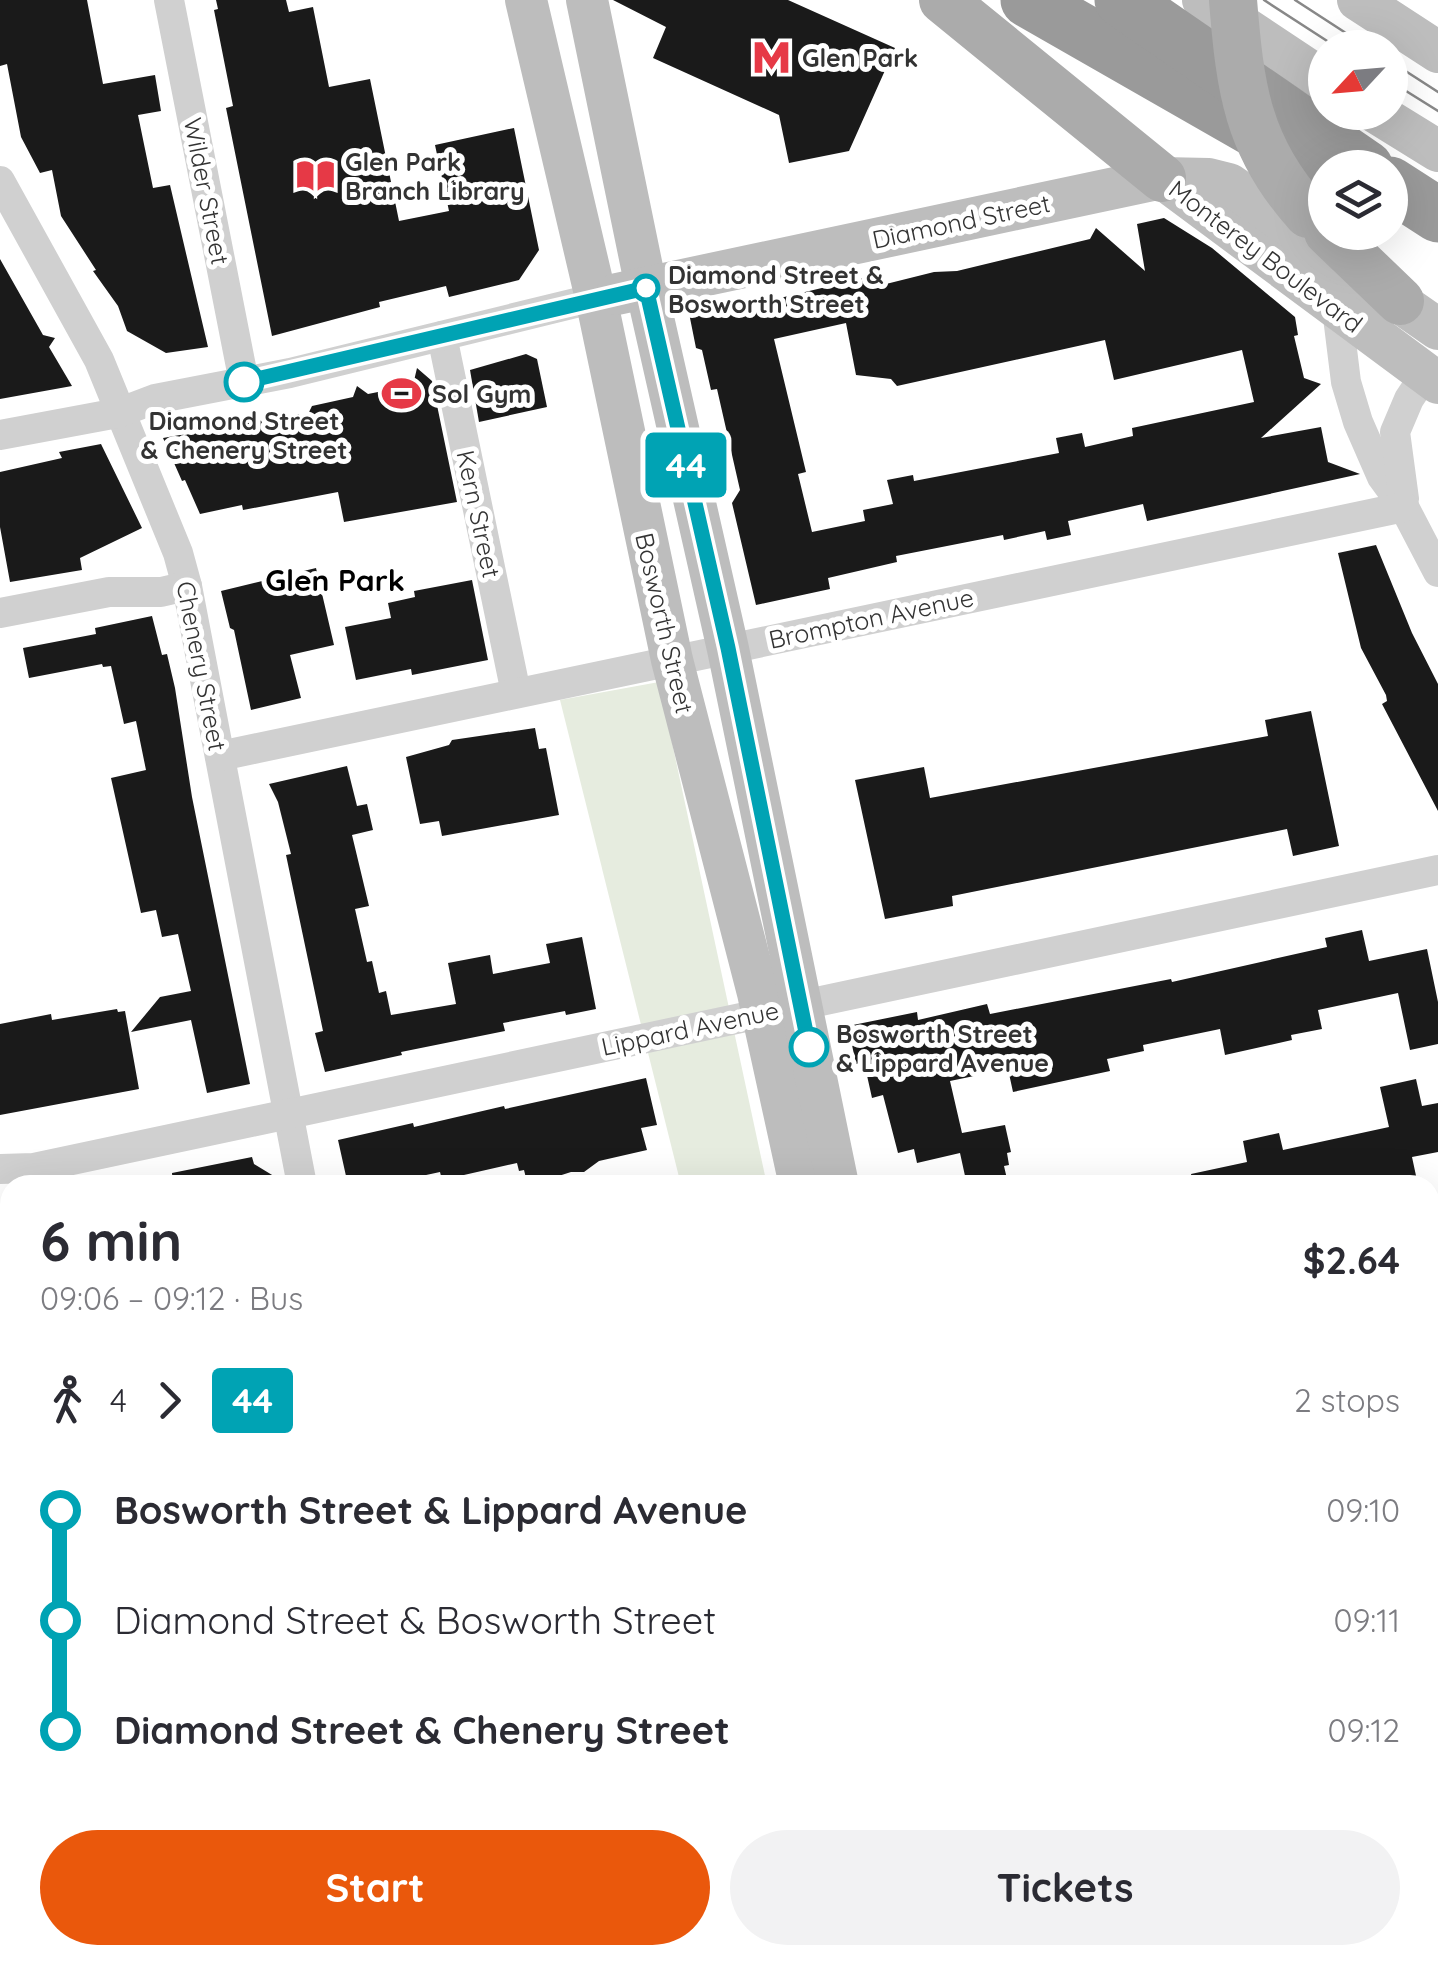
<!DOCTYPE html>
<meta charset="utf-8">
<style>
:root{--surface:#fff;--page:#f2f2f3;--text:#2b2b33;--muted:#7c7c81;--accent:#ea580c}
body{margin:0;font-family:Quicksand,sans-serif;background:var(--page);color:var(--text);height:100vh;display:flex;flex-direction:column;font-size:38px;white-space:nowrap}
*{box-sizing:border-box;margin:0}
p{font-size:32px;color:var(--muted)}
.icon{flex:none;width:55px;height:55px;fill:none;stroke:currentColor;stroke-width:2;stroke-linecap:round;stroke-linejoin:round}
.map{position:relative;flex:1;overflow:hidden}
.sheet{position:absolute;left:0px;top:1175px;width:1440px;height:790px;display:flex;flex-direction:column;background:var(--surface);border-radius:30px 30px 0 0;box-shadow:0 10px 40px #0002}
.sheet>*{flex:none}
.badge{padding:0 20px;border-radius:8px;font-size:35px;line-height:65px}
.needle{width:65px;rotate:244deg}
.tools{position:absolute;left:1308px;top:30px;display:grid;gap:20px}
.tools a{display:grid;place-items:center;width:100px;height:100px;border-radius:50%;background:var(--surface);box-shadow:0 10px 40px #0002;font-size:50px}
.map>.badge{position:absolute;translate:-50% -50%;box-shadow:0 0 0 5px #fff}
.legs{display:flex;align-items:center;gap:15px;height:110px;padding:0 40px;font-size:32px}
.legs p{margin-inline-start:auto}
.overview{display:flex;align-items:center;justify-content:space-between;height:170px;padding:0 40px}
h1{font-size:55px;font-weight:700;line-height:75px}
.cta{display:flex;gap:20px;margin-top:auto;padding:20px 40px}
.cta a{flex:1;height:115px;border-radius:60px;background:var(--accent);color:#fff;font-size:40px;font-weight:700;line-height:115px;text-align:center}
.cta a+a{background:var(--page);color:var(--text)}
ul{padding:0 40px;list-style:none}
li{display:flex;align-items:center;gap:35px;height:110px;font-size:38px}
li i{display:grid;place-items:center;width:15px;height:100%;margin:0 12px;background:currentColor}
li i::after{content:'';width:25px;height:25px;margin:-12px;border:8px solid;border-radius:50%;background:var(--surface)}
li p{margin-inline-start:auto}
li:first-child i{background:linear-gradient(#0000 50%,currentColor 0)}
li:last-child i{background:linear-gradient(currentColor 50%,#0000 0)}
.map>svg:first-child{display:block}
</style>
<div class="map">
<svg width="1438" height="1965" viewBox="0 0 1438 1965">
<rect width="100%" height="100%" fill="#fff"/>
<g fill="#e6ecdf">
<polygon points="659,682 767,1185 681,1185 560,700"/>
<polygon points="835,1955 933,1955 935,1965 836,1965"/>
</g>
<g fill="#1a1a1a" fill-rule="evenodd">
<polygon points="0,0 87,0 103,84 155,75 161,111 138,115 153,188 170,185 208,347 166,353 127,331 118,306 93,271 96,270 61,216 52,170 40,173 21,137 7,64 0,66"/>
<polygon points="216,0 286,0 289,12 313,7 329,87 370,79 399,221 449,211 435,145 514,128 539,250 519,280 449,297 446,286 379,302 380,307 272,336 226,108 233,106 214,10 218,9"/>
<polygon points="613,0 788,0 895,48 849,151 789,163 779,115 653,58 666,27"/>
<path d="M 1164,218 L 1212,248 L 1295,317 L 1298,335 L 1294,336 L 1304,378 L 1321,384 L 1261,438 L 1321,427 L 1328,462 L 1360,474 L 1147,521 L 1143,504 L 1068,521 L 1071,535 L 1047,540 L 1045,531 L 1004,540 L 1003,535 L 896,556 L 897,562 L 828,578 L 830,589 L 756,605 L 732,503 L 740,490 L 717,389 L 711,390 L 702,350 L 696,348 L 689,313 L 733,303 L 734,309 L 868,277 L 874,287 L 934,272 L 957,271 L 1090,239 L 1096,228 L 1145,271 L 1137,224 ZM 846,323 L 856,375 L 891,379 L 897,386 L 1105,340 L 1114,380 L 1242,350 L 1254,402 L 1132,428 L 1133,436 L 1085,447 L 1082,433 L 1056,438 L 1059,453 L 914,481 L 913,475 L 887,480 L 893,504 L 863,510 L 865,521 L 812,532 L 798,474 L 806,472 L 774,339 Z"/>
<polygon points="0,259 43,335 55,338 49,347 72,386 0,399"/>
<polygon points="526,354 537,359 547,407 479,422 470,370"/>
<polygon points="417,368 432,381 457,502 344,522 338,492 243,510 242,505 200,514 185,480 182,481 163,438 309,412 312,406 353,397 357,386 368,394 413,385"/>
<polygon points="101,444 142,528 80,558 82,570 10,582 0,527 0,472 62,458 59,452"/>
<polygon points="1376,545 1412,633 1438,684 1438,811 1382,704 1387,701 1386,695 1361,648 1338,553"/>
<polygon points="316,568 334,645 290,655 301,698 251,710 234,630 230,628 221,591"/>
<polygon points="472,580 488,660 412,675 411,669 356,680 345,627 391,618 388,603 415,597 414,591"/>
<polygon points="152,616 162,655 167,654 175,688 192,797 250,1084 207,1093 191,1020 131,1032 160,997 191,991 178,934 162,937 156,910 141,913 111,778 146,770 136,721 124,724 111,666 103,667 102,664 29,678 23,648 96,634 95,628"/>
<polygon points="1311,711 1339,846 1293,856 1287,829 952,896 953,906 885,919 855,780 924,767 930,798 1268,736 1265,720"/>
<polygon points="535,728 539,749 546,748 559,815 442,836 439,821 420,824 406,757 449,745 452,740"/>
<polygon points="347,766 357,806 367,804 373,830 352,835 369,906 355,909 367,962 372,961 379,993 386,991 391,1015 456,1004 448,963 490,955 493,974 550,963 546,944 582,937 596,1009 566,1015 565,1011 503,1023 505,1031 401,1052 402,1055 325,1072 315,1033 323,1031 286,855 291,854 278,802 269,784"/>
<polygon points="1362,930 1369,961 1427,949 1438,1002 1438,1044 1410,1050 1398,993 1318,1010 1322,1029 1291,1035 1292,1040 1225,1055 1220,1029 1143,1045 1144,1051 1107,1059 1110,1071 1013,1092 1008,1069 950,1081 962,1133 1005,1125 1011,1152 1007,1153 1009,1165 1004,1166 1007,1179 967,1185 960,1153 917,1163 914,1149 898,1153 883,1095 872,1098 864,1062 856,1064 848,1026 917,1012 918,1020 987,1004 990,1014 1171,979 1172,982 1327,947 1325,938"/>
<polygon points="117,1009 118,1012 125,1011 139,1089 0,1115 0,1024 51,1014 52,1020"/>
<polygon points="646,1078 657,1125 641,1128 647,1150 599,1161 584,1172 571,1172 543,1181 527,1182 524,1170 519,1171 517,1163 442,1180 440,1172 380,1185 348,1185 338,1140 413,1123 414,1127 504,1106 505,1109"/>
<polygon points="1416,1079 1422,1106 1438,1103 1438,1152 1412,1157 1418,1185 1193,1185 1191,1174 1247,1162 1243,1141 1279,1133 1283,1150 1389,1127 1380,1087"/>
<polygon points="252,1157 254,1164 282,1181 283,1185 173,1185 172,1173"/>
</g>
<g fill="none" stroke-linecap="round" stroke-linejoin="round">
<g stroke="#d0d0d0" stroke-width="30">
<polyline points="169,0 244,382"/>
<polyline points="0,181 99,360 178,553 187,586 302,1185"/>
<polyline points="1337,309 1346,382 1358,422 1382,477 1404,507 1438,572"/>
<polyline points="442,336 516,693"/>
<polyline points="0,435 118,413 155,399 290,373 596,298"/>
<polyline points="1404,499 1395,432 1409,399 1425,375"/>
<polyline points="0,613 109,592 161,592 187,586"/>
<polyline points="220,756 1404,507"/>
<polyline points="0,1169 34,1168 1438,870"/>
<polyline points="1430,1249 1438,1248"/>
<polyline points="1430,1619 1438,1617"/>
<polyline points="0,1832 10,1865"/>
<polyline points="42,1955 47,1965"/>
<polyline points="443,1955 443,1965"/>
</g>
<g stroke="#bdbdbd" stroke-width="42">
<polyline points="526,0 596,298 672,660 758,993 800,1185"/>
<polyline points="587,0 646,287 728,649 838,1185"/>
<polyline points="1203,0 1325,81"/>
<polyline points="1358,0 1438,52"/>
<polyline points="1375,112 1438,151"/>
<polyline points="1162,178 1438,383"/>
<polyline points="617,294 1162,178 1209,179 1229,184 1438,329"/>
<polyline points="968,1955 970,1965"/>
<polyline points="1002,1955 1005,1965"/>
</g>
<g stroke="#ababab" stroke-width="48">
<polyline points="943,0 1162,178"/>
<polyline points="1328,232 1400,301"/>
</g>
<g stroke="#9a9a9a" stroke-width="55">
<polyline points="1028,0 1325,170"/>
<polyline points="1122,0 1366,168"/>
<polyline points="1390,184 1438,215"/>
</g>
<g stroke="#888" stroke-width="2.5">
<polyline points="1264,0 1338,48"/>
<polyline points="1295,0 1369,48"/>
<polyline points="1390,61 1438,92"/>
<polyline points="1390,81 1438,111"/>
</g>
<path stroke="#ababab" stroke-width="48" d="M 1233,0 C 1240,87 1247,147 1308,214"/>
</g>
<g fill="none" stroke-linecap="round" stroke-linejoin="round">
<defs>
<polyline id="line-1" points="244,382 646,288 728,648 809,1047"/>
</defs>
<use href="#line-1" stroke="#fff" stroke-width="22"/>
<use href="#line-1" stroke="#00a3b4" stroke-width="15"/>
</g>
<defs>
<symbol id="metro-bare" viewBox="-9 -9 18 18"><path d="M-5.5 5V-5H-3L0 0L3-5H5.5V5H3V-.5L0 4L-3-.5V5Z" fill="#e63946" stroke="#fff" stroke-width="2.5" paint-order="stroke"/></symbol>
<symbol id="library-bare" viewBox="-9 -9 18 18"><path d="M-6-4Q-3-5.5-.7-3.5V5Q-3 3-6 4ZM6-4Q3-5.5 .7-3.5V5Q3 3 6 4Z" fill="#e63946" stroke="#fff" stroke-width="2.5" paint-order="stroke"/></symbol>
<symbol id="stadium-bare" viewBox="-9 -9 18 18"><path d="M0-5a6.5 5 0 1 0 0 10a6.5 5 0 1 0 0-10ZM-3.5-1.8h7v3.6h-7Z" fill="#e63946" stroke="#fff" stroke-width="2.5" paint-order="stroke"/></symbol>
</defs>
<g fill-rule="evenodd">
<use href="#metro-bare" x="744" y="30" width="55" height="55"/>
<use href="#library-bare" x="288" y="148" width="55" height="55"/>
<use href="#stadium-bare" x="374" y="366" width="55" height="55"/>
</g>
<g fill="#fff" stroke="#00a3b4" stroke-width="5">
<circle cx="646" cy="288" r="12"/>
<circle cx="244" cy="382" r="18"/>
<circle cx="809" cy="1047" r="18"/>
</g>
<g text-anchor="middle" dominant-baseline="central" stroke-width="10" stroke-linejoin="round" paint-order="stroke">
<g font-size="25" font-weight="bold" fill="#333" stroke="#fff" text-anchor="start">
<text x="802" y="57">Glen Park</text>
<text x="345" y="161">Glen Park<tspan x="345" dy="29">Branch Library</tspan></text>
<text x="432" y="393">Sol Gym</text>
</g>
<g font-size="25" fill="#333" stroke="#fff">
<text transform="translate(207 191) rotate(79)">Wilder Street</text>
<text transform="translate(961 221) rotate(-12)">Diamond Street</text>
<text transform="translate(1266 256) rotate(37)">Monterey Boulevard</text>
<text transform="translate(479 514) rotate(78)">Kern Street</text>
<text transform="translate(871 618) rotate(-12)">Brompton Avenue</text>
<text transform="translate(665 623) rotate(77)">Bosworth Street</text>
<text transform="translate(202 666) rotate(79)">Chenery Street</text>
<text transform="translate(690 1028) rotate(-12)">Lippard Avenue</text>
</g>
<g font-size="25" font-weight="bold" fill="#333" stroke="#fff" text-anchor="start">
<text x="668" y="274">Diamond Street &amp;<tspan x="668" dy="29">Bosworth Street</tspan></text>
<text x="244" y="420" text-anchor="middle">Diamond Street<tspan x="244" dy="29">&amp; Chenery Street</tspan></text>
<text x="836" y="1033">Bosworth Street<tspan x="836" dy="29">&amp; Lippard Avenue</tspan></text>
</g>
<g font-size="30" font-weight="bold" fill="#000" stroke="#fff">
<text x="335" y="580">Glen Park</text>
</g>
</g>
</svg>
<div class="tools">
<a><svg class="needle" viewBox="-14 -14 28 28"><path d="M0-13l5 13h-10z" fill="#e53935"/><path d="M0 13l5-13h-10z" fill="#7c7c81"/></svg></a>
<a><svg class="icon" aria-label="layers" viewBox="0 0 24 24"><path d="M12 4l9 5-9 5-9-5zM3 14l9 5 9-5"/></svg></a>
</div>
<b class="badge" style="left:686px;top:465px;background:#00a3b4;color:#fff">44</b>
<section class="sheet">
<div class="overview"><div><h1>6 min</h1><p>09:06 – 09:12 · Bus</p></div><b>$2.64</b></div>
<div class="legs"><svg class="icon" aria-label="walk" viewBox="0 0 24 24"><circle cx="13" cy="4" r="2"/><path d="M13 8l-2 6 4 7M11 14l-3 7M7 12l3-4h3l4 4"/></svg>4<svg class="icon" aria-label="forward" viewBox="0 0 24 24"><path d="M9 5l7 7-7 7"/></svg><b class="badge" style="background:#00a3b4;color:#fff">44</b><p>2 stops</p></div>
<ul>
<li><i style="color:#00a3b4"></i><b>Bosworth Street &amp; Lippard Avenue</b><p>09:10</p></li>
<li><i style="color:#00a3b4"></i><span>Diamond Street &amp; Bosworth Street</span><p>09:11</p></li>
<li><i style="color:#00a3b4"></i><b>Diamond Street &amp; Chenery Street</b><p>09:12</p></li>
</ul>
<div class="cta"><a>Start</a><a>Tickets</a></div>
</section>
</div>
